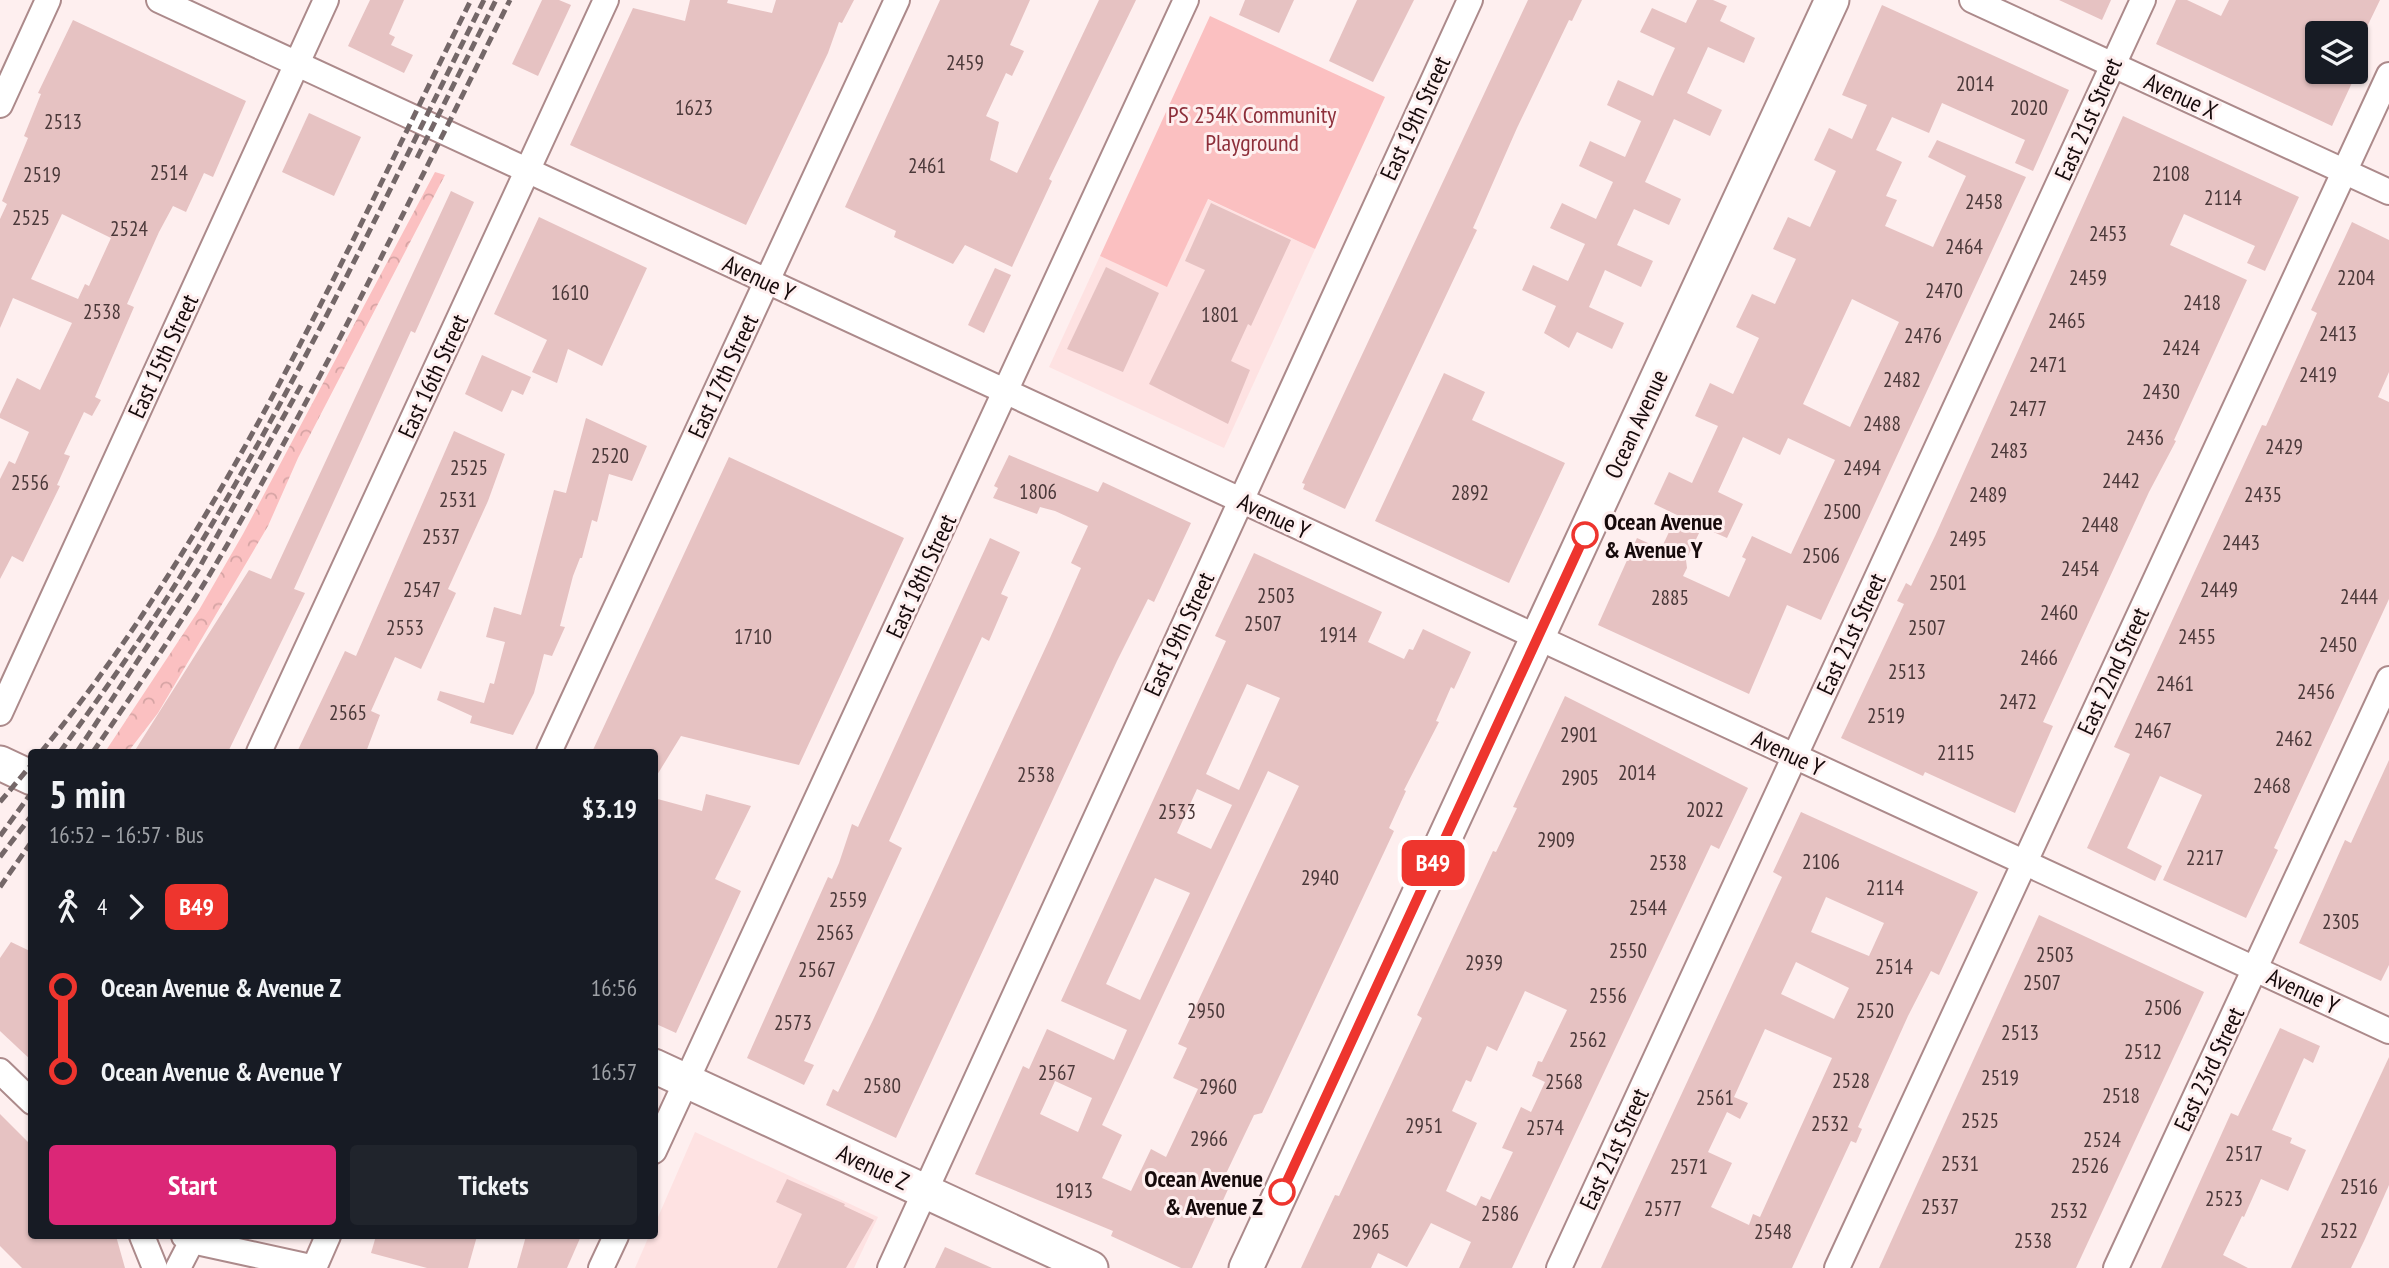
<!DOCTYPE html>
<meta charset="utf-8">
<style>
:root{--surface:#171b24;--page:#20242c;--text:#f1f3f6;--muted:#9ea1a6;--accent:#db2777}
body{margin:0;font-family:"PT Sans Narrow",sans-serif;background:var(--page);color:var(--text);height:100vh;display:flex;flex-direction:column;font-size:26px;white-space:nowrap}
*{box-sizing:border-box;margin:0}
p{font-size:23px;color:var(--muted)}
.icon{flex:none;width:38px;height:38px;fill:none;stroke:currentColor;stroke-width:2;stroke-linecap:round;stroke-linejoin:round}
.map{position:relative;flex:1;overflow:hidden}
.side{position:absolute;left:28px;top:749px;width:630px;height:490px;display:flex;flex-direction:column;background:var(--surface);border-radius:7px;box-shadow:0 2px 5px #0004}
.side>*{flex:none}
.badge{padding:0 14px;border-radius:10px;font-size:24px;line-height:46px}
.buttons{position:absolute;left:2305px;top:21px;display:grid;gap:14px}
.buttons a{display:grid;place-items:center;width:63px;height:63px;border-radius:7px;background:var(--surface);box-shadow:0 2px 5px #0004;font-size:35px}
.map>.badge{position:absolute;translate:-50% -50%;box-shadow:0 0 0 4px #fff}
.legs{display:flex;align-items:center;gap:10px;height:77px;padding:0 21px;font-size:23px}
.legs p{margin-inline-start:auto}
.head{display:flex;align-items:center;justify-content:space-between;height:119px;padding:0 21px}
h1{font-size:38px;font-weight:700;line-height:52px}
.cta{display:flex;gap:14px;margin-top:auto;padding:14px 21px}
.cta a{flex:1;height:80px;border-radius:7px;background:var(--accent);color:#fff;font-size:28px;font-weight:700;line-height:80px;text-align:center}
.cta a+a{background:var(--page);color:var(--text)}
ul{padding:0 21px;list-style:none}
li{display:flex;align-items:center;gap:24px;height:84px;font-size:26px}
li i{display:grid;place-items:center;width:10px;height:100%;margin:0 9px;background:currentColor}
li i::after{content:'';width:18px;height:18px;margin:-9px;border:5px solid;border-radius:50%;background:var(--surface)}
li p{margin-inline-start:auto}
li:first-child i{background:linear-gradient(#0000 50%,currentColor 0)}
li:last-child i{background:linear-gradient(currentColor 50%,#0000 0)}
.map>svg:first-child{display:block}
</style>
<div class="map">
<svg width="2389" height="1268" viewBox="0 0 2389 1268">
<defs>
<pattern id="forest-crowns" width="20" height="18" patternUnits="userSpaceOnUse" patternTransform="scale(1.75)"><rect width="20" height="18" fill="#fbc0c1"/><path d="M2 6a3 3 0 1 1 6 0M12 15a3 3 0 1 1 6 0" fill="none" stroke="#d6a4a4"/></pattern>
</defs>
<rect width="100%" height="100%" fill="#feefef"/>
<g fill="#fee2e2">
<polygon points="1207,199 1315,249 1224,448 1049,367 1100,256 1167,286"/>
<polygon points="695,1132 878,1217 854,1268 635,1268 649,1236 654,1236 655,1224"/>
</g>
<polygon fill="url(#forest-crowns)" points="435,172 445,175 298,458 268,526 158,713 128,752 105,752 199,610 243,534"/>
<polygon fill="#fbc0c1" points="1210,16 1385,97 1315,249 1208,199 1167,287 1100,256"/>
<g fill="#e6c2c2" fill-rule="evenodd">
<polygon points="370,0 404,0 389,34 395,37 391,45 413,55 404,73 348,46"/>
<polygon points="542,0 559,0 571,5 538,76 512,64"/>
<polygon points="690,0 728,0 727,3 772,13 776,0 854,0 842,23 839,22 828,53 746,225 570,145 633,8 685,21"/>
<polygon points="940,0 1030,0 1010,45 1024,51 1012,76 1006,73 986,116 999,122 990,160 1017,173 1099,0 1136,0 1049,179 1052,181 1012,267 965,245 953,264 894,237 896,231 845,207"/>
<polygon points="1245,0 1294,0 1279,33 1239,15"/>
<polygon points="1357,0 1414,0 1373,82 1329,61"/>
<polygon points="1528,0 1582,0 1572,21 1569,20 1517,128 1473,228 1477,230 1345,509 1303,489 1305,484 1302,483"/>
<polygon points="1697,0 1713,0 1727,6 1720,21 1755,38 1744,63 1708,47 1687,93 1722,110 1710,136 1674,119 1645,182 1681,199 1669,225 1634,209 1617,245 1653,261 1641,287 1605,270 1589,307 1624,323 1612,349 1577,332 1569,348 1544,333 1556,306 1522,290 1533,265 1568,281 1585,244 1550,228 1562,203 1596,219 1613,182 1579,166 1590,141 1625,157 1641,121 1607,105 1618,80 1653,96 1660,80 1675,48 1640,32 1652,8 1686,23"/>
<polygon points="2059,0 2111,0 2102,20"/>
<polygon points="2176,0 2187,0 2221,16 2229,0 2380,0 2364,33 2317,33 2317,72 2357,72 2332,126 2156,44"/>
<path d="M 1882,5 L 2069,90 L 2033,171 L 2015,163 L 2025,140 L 1942,103 L 1929,133 L 1892,117 L 1876,150 L 1902,162 L 1886,196 L 1897,200 L 1885,226 L 1933,247 L 1966,176 L 1928,157 L 1937,140 L 2026,177 L 1821,620 L 1787,605 L 1749,694 L 1598,625 L 1637,538 L 1661,549 L 1677,515 L 1654,504 L 1669,472 L 1692,483 L 1718,426 L 1695,416 L 1710,383 L 1733,394 L 1759,338 L 1736,327 L 1752,294 L 1775,304 L 1796,259 L 1773,249 L 1788,217 L 1810,227 L 1836,171 L 1814,160 L 1829,128 L 1852,139 L 1867,105 L 1842,95 ZM 1852,299 L 1899,322 L 1850,427 L 1803,404 ZM 1743,437 L 1780,455 L 1788,438 L 1835,460 L 1791,554 L 1752,536 L 1742,557 L 1746,559 L 1729,597 L 1683,576 L 1687,568 L 1686,560 L 1702,527 L 1727,538 L 1743,504 L 1718,492 Z"/>
<path d="M 73,20 L 246,101 L 213,177 L 204,173 L 186,212 L 173,206 L 159,232 L 127,304 L 134,307 L 95,397 L 101,400 L 92,416 L 84,412 L 64,454 L 70,456 L 57,485 L 60,486 L 23,562 L 12,556 L 0,579 L 0,479 L 9,461 L 15,464 L 29,432 L 0,418 L 0,414 L 17,378 L 40,390 L 72,323 L 13,298 L 0,328 L 0,219 L 7,204 L 2,201 L 28,138 L 24,136 L 41,94 L 38,93 ZM 62,214 L 111,238 L 89,286 L 85,284 L 78,299 L 31,279 Z"/>
<polygon points="309,113 361,137 334,196 282,172"/>
<polygon points="2123,116 2299,197 2265,271 2247,263 2255,246 2184,214 2170,245 2247,280 2174,440 2176,441 2149,492 2043,722 2053,726 2015,813 1925,772 1923,776 1841,738 1904,604 1897,601 1906,583 1911,586 1936,534"/>
<polygon points="451,191 474,202 415,333 411,331 294,589 305,593 228,752 134,752 249,570 271,579"/>
<polygon points="1211,203 1291,240 1251,326 1248,324 1231,361 1250,370 1228,424 1149,384 1205,270 1185,261"/>
<polygon points="539,217 647,268 602,366 568,349 557,383 532,372 547,340 494,314"/>
<polygon points="2352,222 2389,240 2389,372 2378,397 2389,402 2389,599 2274,848 2278,850 2246,918 2163,880 2202,795 2160,776 2127,848 2162,866 2155,881 2087,848 2130,754 2114,747 2262,425 2266,426 2317,313 2311,310"/>
<polygon points="1106,267 1159,293 1123,372 1067,349"/>
<polygon points="995,268 1011,275 984,333 968,325"/>
<polygon points="482,355 531,377 523,395 512,390 502,412 465,394"/>
<polygon points="1444,373 1485,392 1472,420 1565,463 1509,583 1375,521"/>
<polygon points="586,418 647,446 632,481 609,474 597,522 592,520 582,558 580,558 573,576 560,626 565,627 552,656 544,654 534,693 513,735 470,723 472,716 437,700 440,691 484,703 490,683 494,684 505,642 486,637 494,607 521,615 554,490 566,493"/>
<polygon points="454,431 505,454 488,501 448,589 456,593 421,669 395,657 371,711 380,715 366,752 297,752 345,651 356,656"/>
<polygon points="1009,455 1098,492 1103,482 1191,523 1154,602 1148,599 1117,661 896,1138 826,1105 833,1089 838,1092 873,1020 1050,638 1081,568 1071,563 1088,526 1055,511 1040,507 1037,514 993,498 998,488 994,486"/>
<polygon points="729,457 904,538 799,765 681,736 654,780 654,752 592,752"/>
<polygon points="990,538 1020,552 1001,594 1008,597 989,641 982,637 889,841 902,848 804,1061 814,1065 804,1085 747,1058 828,877 832,879 839,863 852,824 858,827"/>
<path d="M 1254,553 L 1382,612 L 1368,642 L 1404,659 L 1409,649 L 1413,650 L 1423,629 L 1471,652 L 1454,689 L 1451,687 L 1436,721 L 1439,722 L 1404,790 L 1406,791 L 1389,828 L 1394,831 L 1270,1096 L 1262,1113 L 1254,1115 L 1222,1182 L 1230,1185 L 1192,1268 L 1181,1268 L 1111,1236 L 1113,1231 L 975,1174 L 1023,1066 L 1029,1069 L 1047,1029 L 1114,1060 L 1127,1030 L 1061,1001 L 1226,641 L 1215,636 ZM 1247,684 L 1280,698 L 1239,790 L 1206,774 ZM 1268,771 L 1299,786 L 1178,1044 L 1187,1048 L 1173,1078 L 1198,1089 L 1166,1157 L 1151,1149 L 1131,1191 L 1102,1178 L 1122,1135 L 1102,1125 ZM 1197,789 L 1232,805 L 1211,849 L 1177,833 ZM 1155,878 L 1190,893 L 1140,1000 L 1106,984 ZM 1055,1081 L 1092,1098 L 1078,1132 L 1040,1114 Z"/>
<path d="M 1565,696 L 1748,788 L 1719,849 L 1711,845 L 1512,1268 L 1459,1268 L 1471,1242 L 1431,1223 L 1407,1267 L 1378,1253 L 1371,1268 L 1301,1268 L 1335,1195 L 1339,1196 L 1422,1018 L 1417,1015 L 1493,851 L 1496,852 L 1517,808 L 1513,807 ZM 1525,991 L 1567,1010 L 1542,1062 L 1538,1061 L 1532,1076 L 1545,1082 L 1531,1112 L 1521,1107 L 1502,1148 L 1513,1152 L 1490,1200 L 1481,1196 L 1476,1206 L 1446,1191 L 1477,1123 L 1452,1111 L 1466,1080 L 1471,1082 L 1487,1046 L 1497,1051 Z"/>
<polygon points="2389,760 2389,965 2381,981 2299,943 2345,840 2351,843"/>
<polygon points="706,794 751,806 715,879 741,891 676,1033 654,1023 654,798 702,811"/>
<path d="M 1801,812 L 1978,892 L 1939,975 L 1931,971 L 1908,1016 L 1858,1127 L 1862,1129 L 1856,1143 L 1851,1141 L 1792,1268 L 1601,1268 L 1782,877 L 1773,872 ZM 1826,897 L 1884,923 L 1869,956 L 1811,932 ZM 1796,962 L 1849,988 L 1834,1019 L 1781,994 ZM 1765,1029 L 1832,1058 L 1760,1217 L 1753,1214 L 1749,1225 L 1711,1207 L 1732,1163 L 1708,1152 L 1727,1112 L 1740,1119 L 1748,1103 L 1734,1097 Z"/>
<polygon points="2039,915 2204,992 2076,1268 1879,1268"/>
<polygon points="11,942 32,952 32,1061 0,1031 0,958"/>
<polygon points="2280,1028 2320,1046 2313,1063 2304,1058 2272,1130 2292,1138 2290,1143 2306,1150 2288,1191 2261,1179 2244,1217 2242,1216 2223,1255 2248,1268 2161,1268 2231,1113 2238,1116"/>
<polygon points="2389,1057 2389,1185 2365,1239 2351,1268 2291,1268"/>
<polygon points="0,1114 32,1146 32,1236 116,1236 125,1268 22,1268 0,1246"/>
<polygon points="787,1179 845,1204 844,1206 874,1220 846,1268 777,1268 802,1214 776,1202"/>
<polygon points="376,1236 477,1236 468,1268 427,1268 371,1253"/>
<polygon points="526,1236 581,1236 567,1268 517,1268"/>
<polygon points="945,1247 992,1268 935,1268"/>
</g>
<g fill="none" stroke-linecap="round" stroke-linejoin="round">
<defs>
<g id="street">
<polyline points="159,0 2389,1031"/>
<polyline points="1972,0 2389,192"/>
<polyline points="0,105 48,0"/>
<polyline points="0,713 326,0"/>
<polyline points="259,752 606,0"/>
<polyline points="549,752 897,0"/>
<polyline points="0,1071 32,1102"/>
<polyline points="654,1151 1186,0"/>
<polyline points="142,1236 155,1268"/>
<polyline points="184,1236 192,1241 315,1268"/>
<polyline points="178,1268 192,1241"/>
<polyline points="314,1268 328,1236"/>
<polyline points="601,1268 616,1236"/>
<polyline points="890,1268 1470,0"/>
<polyline points="1559,1268 2143,0"/>
<polyline points="1837,1268 2389,75"/>
<polyline points="2116,1268 2389,679"/>
</g>
<g id="secondary">
<polyline points="0,763 32,778"/>
<polyline points="654,1066 1091,1268"/>
<polyline points="1246,1268 1832,0"/>
</g>
</defs>
<use href="#street" stroke="#ac8a8b" stroke-width="28"/>
<use href="#secondary" stroke="#ac8a8b" stroke-width="37"/>
<use href="#street" stroke="#fff" stroke-width="24"/>
<use href="#secondary" stroke="#fff" stroke-width="33"/>
<g stroke="#746768" stroke-width="5" stroke-dasharray="10 5" stroke-linecap="butt">
<polyline points="417,158 496,0"/>
<path d="M 41,752 C 223,531 344,255 471,0"/>
<path d="M 60,752 C 104,691 149,629 188,564 C 299,383 389,190 484,0"/>
<polyline points="77,752 198,570 303,382"/>
<path d="M 93,752 C 144,678 195,603 239,524 C 336,353 422,176 510,0"/>
<polyline points="0,802 32,764"/>
<polyline points="0,836 32,792"/>
<polyline points="0,857 32,815"/>
<polyline points="0,887 32,841"/>
</g>
</g>
<g fill="none" stroke-linecap="round" stroke-linejoin="round">
<defs>
<polyline id="line-1" points="1282,1192 1585,535"/>
</defs>
<use href="#line-1" stroke="#fff" stroke-width="16"/>
<use href="#line-1" stroke="#ee352e" stroke-width="10"/>
</g>
<g fill="#fff" stroke="#ee352e" stroke-width="3.5">
<circle cx="1585" cy="535" r="12"/>
<circle cx="1282" cy="1192" r="12"/>
</g>
<g text-anchor="middle" dominant-baseline="central" stroke-width="6" stroke-linejoin="round" paint-order="stroke">
<g font-size="21" fill="#4a3839">
<text x="965" y="62">2459</text>
<text x="1975" y="83">2014</text>
<text x="694" y="107">1623</text>
<text x="2029" y="107">2020</text>
<text x="63" y="121">2513</text>
<text x="927" y="165">2461</text>
<text x="169" y="172">2514</text>
<text x="2171" y="173">2108</text>
<text x="42" y="174">2519</text>
<text x="2223" y="197">2114</text>
<text x="1984" y="201">2458</text>
<text x="31" y="217">2525</text>
<text x="129" y="228">2524</text>
<text x="2108" y="233">2453</text>
<text x="1964" y="246">2464</text>
<text x="2088" y="277">2459</text>
<text x="2356" y="277">2204</text>
<text x="1944" y="290">2470</text>
<text x="570" y="292">1610</text>
<text x="2202" y="302">2418</text>
<text x="102" y="311">2538</text>
<text x="1220" y="314">1801</text>
<text x="2067" y="320">2465</text>
<text x="2338" y="333">2413</text>
<text x="1923" y="335">2476</text>
<text x="2181" y="347">2424</text>
<text x="2048" y="364">2471</text>
<text x="2318" y="374">2419</text>
<text x="1902" y="379">2482</text>
<text x="2161" y="391">2430</text>
<text x="2028" y="408">2477</text>
<text x="1882" y="423">2488</text>
<text x="2145" y="437">2436</text>
<text x="2284" y="446">2429</text>
<text x="2009" y="450">2483</text>
<text x="610" y="455">2520</text>
<text x="469" y="467">2525</text>
<text x="1862" y="467">2494</text>
<text x="2121" y="480">2442</text>
<text x="30" y="482">2556</text>
<text x="1038" y="491">1806</text>
<text x="1470" y="492">2892</text>
<text x="1988" y="494">2489</text>
<text x="2263" y="494">2435</text>
<text x="458" y="499">2531</text>
<text x="1842" y="511">2500</text>
<text x="2100" y="524">2448</text>
<text x="441" y="536">2537</text>
<text x="1968" y="538">2495</text>
<text x="2241" y="542">2443</text>
<text x="1821" y="555">2506</text>
<text x="2080" y="568">2454</text>
<text x="1948" y="582">2501</text>
<text x="422" y="589">2547</text>
<text x="2219" y="589">2449</text>
<text x="1276" y="595">2503</text>
<text x="2359" y="596">2444</text>
<text x="1670" y="597">2885</text>
<text x="2059" y="612">2460</text>
<text x="1263" y="623">2507</text>
<text x="405" y="627">2553</text>
<text x="1927" y="627">2507</text>
<text x="1338" y="634">1914</text>
<text x="753" y="636">1710</text>
<text x="2197" y="636">2455</text>
<text x="2338" y="644">2450</text>
<text x="2039" y="657">2466</text>
<text x="1907" y="671">2513</text>
<text x="2175" y="683">2461</text>
<text x="2316" y="691">2456</text>
<text x="2018" y="701">2472</text>
<text x="348" y="712">2565</text>
<text x="1886" y="715">2519</text>
<text x="2153" y="730">2467</text>
<text x="1579" y="734">2901</text>
<text x="2294" y="738">2462</text>
<text x="1956" y="752">2115</text>
<text x="1637" y="772">2014</text>
<text x="1036" y="774">2538</text>
<text x="1580" y="777">2905</text>
<text x="2272" y="785">2468</text>
<text x="1705" y="809">2022</text>
<text x="1177" y="811">2533</text>
<text x="1556" y="839">2909</text>
<text x="2205" y="857">2217</text>
<text x="1821" y="861">2106</text>
<text x="1668" y="862">2538</text>
<text x="1320" y="877">2940</text>
<text x="1885" y="887">2114</text>
<text x="848" y="899">2559</text>
<text x="1648" y="907">2544</text>
<text x="2341" y="921">2305</text>
<text x="835" y="932">2563</text>
<text x="1628" y="950">2550</text>
<text x="2055" y="954">2503</text>
<text x="1484" y="962">2939</text>
<text x="1894" y="966">2514</text>
<text x="817" y="969">2567</text>
<text x="2042" y="982">2507</text>
<text x="1608" y="995">2556</text>
<text x="2163" y="1007">2506</text>
<text x="1206" y="1010">2950</text>
<text x="1875" y="1010">2520</text>
<text x="793" y="1022">2573</text>
<text x="2020" y="1032">2513</text>
<text x="1588" y="1039">2562</text>
<text x="2143" y="1051">2512</text>
<text x="1057" y="1072">2567</text>
<text x="2000" y="1077">2519</text>
<text x="1851" y="1080">2528</text>
<text x="1564" y="1081">2568</text>
<text x="882" y="1085">2580</text>
<text x="1218" y="1086">2960</text>
<text x="2121" y="1095">2518</text>
<text x="1715" y="1097">2561</text>
<text x="1980" y="1120">2525</text>
<text x="1830" y="1123">2532</text>
<text x="1424" y="1125">2951</text>
<text x="1545" y="1127">2574</text>
<text x="1209" y="1138">2966</text>
<text x="2102" y="1139">2524</text>
<text x="2244" y="1153">2517</text>
<text x="1960" y="1163">2531</text>
<text x="2090" y="1165">2526</text>
<text x="1689" y="1166">2571</text>
<text x="2359" y="1186">2516</text>
<text x="1074" y="1190">1913</text>
<text x="2224" y="1198">2523</text>
<text x="1940" y="1206">2537</text>
<text x="1663" y="1208">2577</text>
<text x="2069" y="1210">2532</text>
<text x="1500" y="1213">2586</text>
<text x="2339" y="1230">2522</text>
<text x="1371" y="1231">2965</text>
<text x="1773" y="1231">2548</text>
<text x="2033" y="1240">2538</text>
</g>
<g font-size="24" fill="#160a0b" stroke="#feefef">
<text transform="translate(2181 96) rotate(25)">Avenue X</text>
<text transform="translate(1415 118) rotate(-65)">East 19th Street</text>
<text transform="translate(2088 119) rotate(-66)">East 21st Street</text>
<text transform="translate(759 278) rotate(25)">Avenue Y</text>
<text transform="translate(163 356) rotate(-65)">East 15th Street</text>
<text transform="translate(433 376) rotate(-65)">East 16th Street</text>
<text transform="translate(723 376) rotate(-65)">East 17th Street</text>
<text transform="translate(1636 424) rotate(-65)">Ocean Avenue</text>
<text transform="translate(1274 516) rotate(25)">Avenue Y</text>
<text transform="translate(921 576) rotate(-65)">East 18th Street</text>
<text transform="translate(1179 634) rotate(-65)">East 19th Street</text>
<text transform="translate(1851 634) rotate(-65)">East 21st Street</text>
<text transform="translate(2113 671) rotate(-65)">East 22nd Street</text>
<text transform="translate(1788 753) rotate(25)">Avenue Y</text>
<text transform="translate(2303 991) rotate(25)">Avenue Y</text>
<text transform="translate(2209 1069) rotate(-65)">East 23rd Street</text>
<text transform="translate(1614 1149) rotate(-65)">East 21st Street</text>
<text transform="translate(873 1167) rotate(25)">Avenue Z</text>
</g>
<g font-size="24" fill="#8d2f3a" stroke="#feefef">
<text x="1252" y="114">PS 254K Community<tspan x="1252" dy="28">Playground</tspan></text>
</g>
<g font-size="24" font-weight="bold" fill="#160a0b" stroke="#feefef" text-anchor="start">
<text x="1604" y="521">Ocean Avenue<tspan x="1604" dy="28">&amp; Avenue Y</tspan></text>
<text x="1263" y="1178" text-anchor="end">Ocean Avenue<tspan x="1263" dy="28">&amp; Avenue Z</tspan></text>
</g>
</g>
</svg>
<div class="buttons">
<a><svg class="icon" aria-label="layers" viewBox="0 0 24 24"><path d="M12 4l9 5-9 5-9-5zM3 14l9 5 9-5"/></svg></a>
</div>
<b class="badge" style="left:1433px;top:863px;background:#ee352e;color:#fff">B49</b>
<section class="side">
<div class="head"><div><h1>5 min</h1><p>16:52 – 16:57 · Bus</p></div><b>$3.19</b></div>
<div class="legs"><svg class="icon" aria-label="walk" viewBox="0 0 24 24"><circle cx="13" cy="4" r="2"/><path d="M13 8l-2 6 4 7M11 14l-3 7M7 12l3-4h3l4 4"/></svg>4<svg class="icon" aria-label="forward" viewBox="0 0 24 24"><path d="M9 5l7 7-7 7"/></svg><b class="badge" style="background:#ee352e;color:#fff">B49</b></div>
<ul>
<li><i style="color:#ee352e"></i><b>Ocean Avenue &amp; Avenue Z</b><p>16:56</p></li>
<li><i style="color:#ee352e"></i><b>Ocean Avenue &amp; Avenue Y</b><p>16:57</p></li>
</ul>
<div class="cta"><a>Start</a><a>Tickets</a></div>
</section>
</div>
